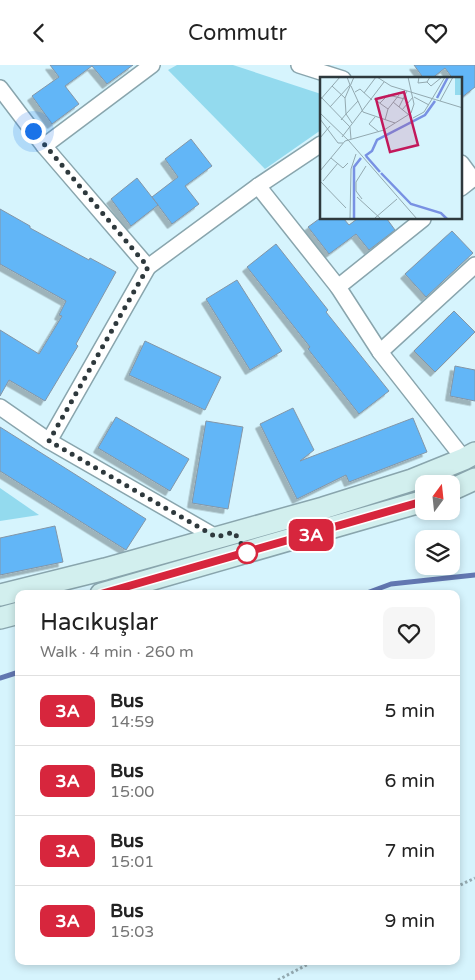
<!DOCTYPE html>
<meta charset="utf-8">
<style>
:root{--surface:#fff;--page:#f6f6f6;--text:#222;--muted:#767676;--line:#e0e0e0}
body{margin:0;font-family:"Varela Round",sans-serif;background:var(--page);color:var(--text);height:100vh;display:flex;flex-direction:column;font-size:19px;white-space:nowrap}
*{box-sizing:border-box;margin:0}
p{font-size:16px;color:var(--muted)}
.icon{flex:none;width:28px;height:28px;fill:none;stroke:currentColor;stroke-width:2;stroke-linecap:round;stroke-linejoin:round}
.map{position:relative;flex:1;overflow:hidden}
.drawer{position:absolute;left:15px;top:525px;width:445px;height:375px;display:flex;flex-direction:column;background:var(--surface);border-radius:10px;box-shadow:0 2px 8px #0003}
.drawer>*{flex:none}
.badge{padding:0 10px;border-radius:8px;font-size:18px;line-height:32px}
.needle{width:32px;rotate:15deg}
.tools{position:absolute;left:415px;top:410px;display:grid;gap:10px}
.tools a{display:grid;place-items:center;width:45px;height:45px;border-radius:10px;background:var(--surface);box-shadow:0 2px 8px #0003;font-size:25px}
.you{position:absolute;width:25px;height:25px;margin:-12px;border:4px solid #fff;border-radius:50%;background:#1a73e8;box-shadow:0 0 0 8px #1a73e833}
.map>.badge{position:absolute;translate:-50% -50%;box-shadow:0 0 0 2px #fff}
.round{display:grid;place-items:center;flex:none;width:52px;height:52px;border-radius:10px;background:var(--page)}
.headline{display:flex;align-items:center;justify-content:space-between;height:85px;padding:0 25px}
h1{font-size:24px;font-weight:600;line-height:38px}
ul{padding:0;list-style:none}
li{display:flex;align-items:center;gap:15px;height:70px;padding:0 25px;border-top:1px solid var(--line)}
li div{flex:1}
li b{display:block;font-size:19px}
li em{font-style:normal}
li .badge{min-width:55px;font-weight:700;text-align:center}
header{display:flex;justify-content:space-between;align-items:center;height:65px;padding:0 25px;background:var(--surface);font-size:22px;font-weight:600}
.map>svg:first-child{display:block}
</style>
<header><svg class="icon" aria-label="back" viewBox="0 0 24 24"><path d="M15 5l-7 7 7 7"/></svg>Commutr<svg class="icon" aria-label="heart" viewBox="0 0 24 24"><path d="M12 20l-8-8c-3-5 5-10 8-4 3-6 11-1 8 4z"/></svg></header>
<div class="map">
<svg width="475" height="915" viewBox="0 0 475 915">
<defs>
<filter id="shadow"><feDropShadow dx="-4.5" dy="4.5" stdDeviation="0" flood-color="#0004"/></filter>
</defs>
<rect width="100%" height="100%" fill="#d6f4fd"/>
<g fill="#93daee">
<polygon points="177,0 233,0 321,29 321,65 265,104 168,5"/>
<polygon points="0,423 39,450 0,456"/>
</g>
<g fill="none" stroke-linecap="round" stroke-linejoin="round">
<g stroke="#6277b1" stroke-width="5">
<polyline points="364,529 391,519 475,510"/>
<polyline points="0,613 19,607"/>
</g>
</g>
<g fill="#62b6f7" stroke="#8396a7" filter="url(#shadow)">
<polygon points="50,0 133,0 107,19 92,1 65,21 79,39 52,59 32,31 59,12"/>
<polygon points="414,0 475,0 475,22 461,33 461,14 453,14 445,3 431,14 424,14"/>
<polygon points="191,74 212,101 185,121 199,139 172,159 152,132 178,112 165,94"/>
<polygon points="137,113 158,140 131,161 111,134"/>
<polygon points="0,144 30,161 30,163 89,195 90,193 116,207 76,279 78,281 45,336 9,315 0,331 0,265 39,289 62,251 59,250 66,236 0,199"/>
<polygon points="319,154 344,154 349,160 357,154 387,154 395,165 369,185 356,169 329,189 308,162"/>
<polygon points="452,166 473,188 426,232 405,209"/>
<polygon points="276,179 328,245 326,247 389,326 359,349 308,284 310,282 247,202"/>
<polygon points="237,215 282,286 250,305 206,234"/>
<polygon points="454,246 475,267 435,307 414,286"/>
<polygon points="145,276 221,312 205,345 129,310"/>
<polygon points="455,301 475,305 475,336 450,331"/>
<polygon points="293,343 314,385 300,396 413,353 427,387 349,417 346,410 297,434 260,359"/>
<polygon points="116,352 189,394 170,426 98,383"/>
<polygon points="206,356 243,362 228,444 192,438"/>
<polygon points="0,362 146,454 126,485 0,406"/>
<polygon points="55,461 63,497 0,510 0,473"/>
</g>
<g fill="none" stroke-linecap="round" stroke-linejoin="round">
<defs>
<g id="street">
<polyline points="299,0 343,14"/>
<polyline points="0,23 44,81 148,202 49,376"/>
<polyline points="44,81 152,0"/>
<polyline points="461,98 473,114"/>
<polyline points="258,121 338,222 380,287 464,394"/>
<polyline points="461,123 475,112"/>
<polyline points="148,202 258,121 321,79"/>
<polyline points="338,222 423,154"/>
<polyline points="380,287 475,200"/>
<polyline points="0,342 49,376 216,472"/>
</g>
<g id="secondary">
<polyline points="451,425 475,414"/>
<polyline points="101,529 424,436"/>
<polyline points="0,530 105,504 323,443 412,415 464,394 475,388"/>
<polyline points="0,553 19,548"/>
</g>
</defs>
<use href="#street" stroke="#89a5ad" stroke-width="18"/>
<use href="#secondary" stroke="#89a5ad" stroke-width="24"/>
<g stroke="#94aab1" stroke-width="3" stroke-dasharray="2.5 2.5" stroke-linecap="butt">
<polyline points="456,822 475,813"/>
<polyline points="278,915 314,896"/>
</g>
<use href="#street" stroke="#fff" stroke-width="15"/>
<use href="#secondary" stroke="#d2efee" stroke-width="21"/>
</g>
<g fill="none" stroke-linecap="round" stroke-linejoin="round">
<defs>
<polyline id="line" points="101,529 424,436"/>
</defs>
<use href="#line" stroke="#fff" stroke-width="11"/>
<use href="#line" stroke="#d7263d" stroke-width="8"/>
<polyline stroke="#2e393d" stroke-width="5" stroke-dasharray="0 9" points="33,66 148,202 49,376 216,472 234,467 247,488"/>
</g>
<circle fill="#fff" stroke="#d7263d" stroke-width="2.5" cx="247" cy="488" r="10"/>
<g transform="translate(320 12)">
<rect width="142" height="142" fill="#d6f4fd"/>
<path d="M 135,0 L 142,0 L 142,18 L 135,18 Z" fill="#93daee"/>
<path fill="none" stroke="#7891e3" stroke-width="2.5" d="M 117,21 L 128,0M 45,79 L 52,74 L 57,63 L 105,38 L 115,24M 46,79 L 60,95M 61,96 L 91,127 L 121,136 L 127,142M 34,142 L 34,90 L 41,81"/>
<path fill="none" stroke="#93a9b0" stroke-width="1" d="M 57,0 L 71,9 L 143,31M 99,0 L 98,6 L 107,5M 110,0 L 107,5 L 111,9 L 122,0M 12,9 L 25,21M 31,9 L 43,35 L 75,46M 35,15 L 40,12 L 52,23M 44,16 L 56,0M 0,19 L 30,50 L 31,62M 94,20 L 109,28M 54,22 L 68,32 L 65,43M 112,22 L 125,0M 0,23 L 20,0M 120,24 L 133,0M 73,25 L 89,38M 60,26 L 68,18 L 85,22M 10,30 L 30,8 L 27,0M 79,30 L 87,14M 68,32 L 79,18M 82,33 L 93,20M 0,36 L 29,64 L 97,142M 55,40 L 49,47 L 59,55M 93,41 L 104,35 L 112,22M 0,42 L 18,66 L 23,66M 21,43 L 26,37 L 25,21 L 34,0M 32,46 L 26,37 L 38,24M 22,60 L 64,5M 0,61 L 10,49M 11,81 L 23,91 L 28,86M 0,94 L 25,64 L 64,53 L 91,36 L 94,27 L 88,0M 0,104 L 26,131M 3,104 L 18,86M 37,120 L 61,142M 42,122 L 36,114 L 36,105 L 46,89M 55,141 L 77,122M 30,142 L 31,92 L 36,77"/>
<path fill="#c2185b" fill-opacity="0.15" stroke="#c2185b" stroke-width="2.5" d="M 84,15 L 98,68 L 70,75 L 56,22 Z"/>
<rect width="142" height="142" fill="none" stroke="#2e393d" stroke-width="2.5"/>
</g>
</svg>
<div class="tools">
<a><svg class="needle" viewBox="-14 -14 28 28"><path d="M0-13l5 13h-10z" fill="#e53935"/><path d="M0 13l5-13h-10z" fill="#767676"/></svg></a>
<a><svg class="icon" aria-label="layers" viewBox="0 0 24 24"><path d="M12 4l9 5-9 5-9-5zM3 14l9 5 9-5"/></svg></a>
</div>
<div class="you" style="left:33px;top:66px"></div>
<b class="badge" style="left:311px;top:470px;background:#d7263d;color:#fff">3A</b>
<section class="drawer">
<div class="headline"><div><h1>Hacıkuşlar</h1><p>Walk · 4 min · 260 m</p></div><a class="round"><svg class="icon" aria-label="heart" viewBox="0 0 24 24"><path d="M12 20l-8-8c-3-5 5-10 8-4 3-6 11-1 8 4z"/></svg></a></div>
<ul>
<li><span class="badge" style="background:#d7263d;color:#fff">3A</span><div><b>Bus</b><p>14:59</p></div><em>5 min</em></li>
<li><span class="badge" style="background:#d7263d;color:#fff">3A</span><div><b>Bus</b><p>15:00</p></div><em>6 min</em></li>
<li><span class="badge" style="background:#d7263d;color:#fff">3A</span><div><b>Bus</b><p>15:01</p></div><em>7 min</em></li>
<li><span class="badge" style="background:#d7263d;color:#fff">3A</span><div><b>Bus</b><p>15:03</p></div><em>9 min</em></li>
</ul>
</section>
</div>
